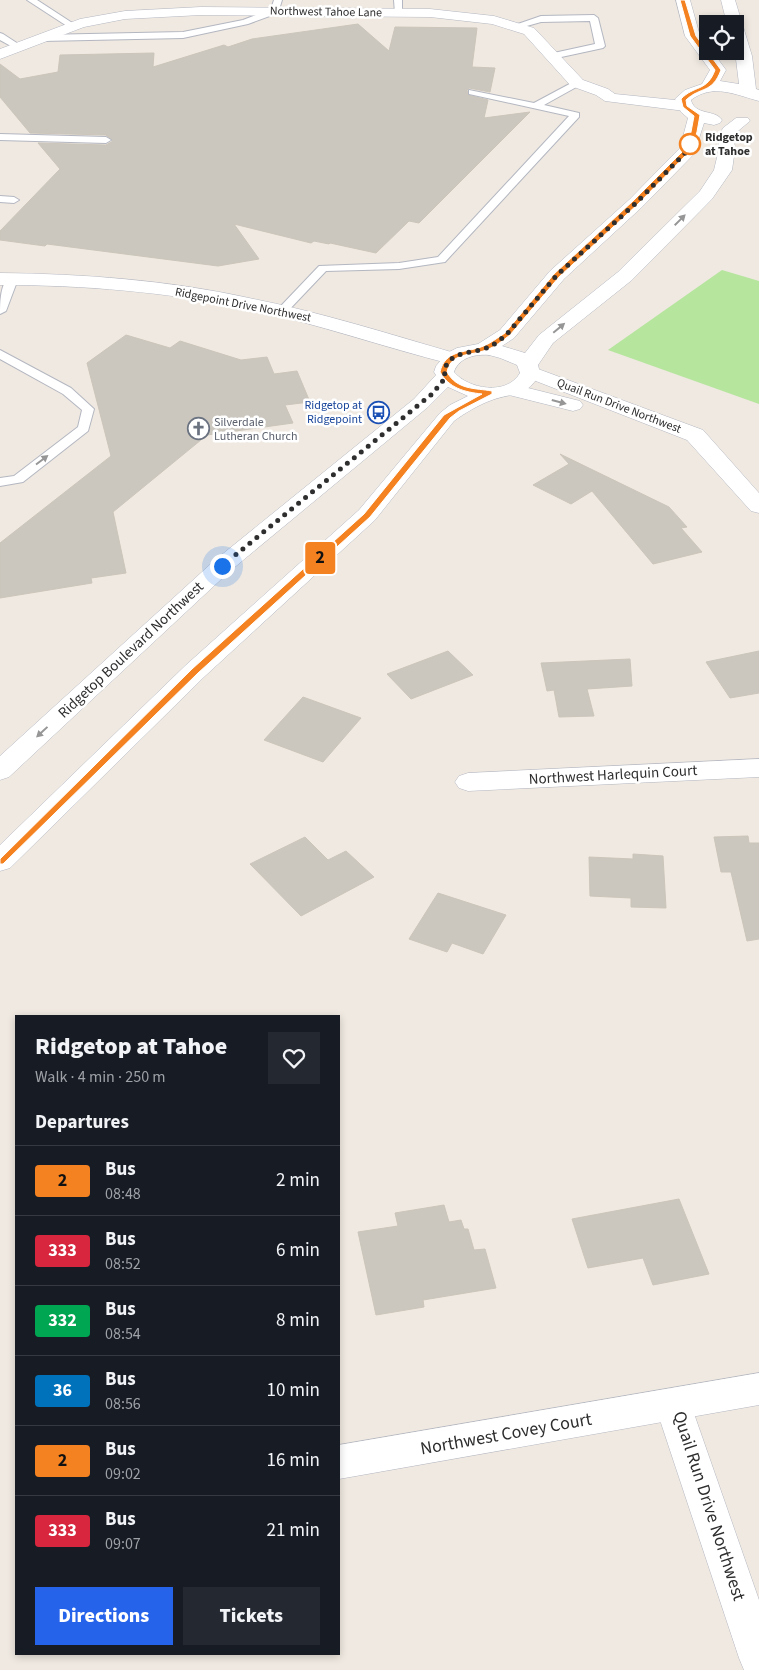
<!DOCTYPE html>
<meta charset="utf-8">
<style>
:root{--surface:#171b24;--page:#242831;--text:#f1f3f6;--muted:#9ea1a6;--line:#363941;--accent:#2563eb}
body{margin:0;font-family:"Source Sans 3",sans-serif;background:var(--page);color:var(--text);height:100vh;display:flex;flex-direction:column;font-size:19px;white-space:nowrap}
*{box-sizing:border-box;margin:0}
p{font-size:16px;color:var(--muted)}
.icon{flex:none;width:28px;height:28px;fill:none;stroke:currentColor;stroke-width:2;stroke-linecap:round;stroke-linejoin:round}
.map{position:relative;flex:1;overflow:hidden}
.drawer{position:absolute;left:15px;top:1015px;width:325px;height:640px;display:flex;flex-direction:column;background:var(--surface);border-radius:0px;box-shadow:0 2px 8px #0003}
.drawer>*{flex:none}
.badge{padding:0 10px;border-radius:4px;font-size:18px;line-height:32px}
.controls{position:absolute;left:699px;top:15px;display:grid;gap:10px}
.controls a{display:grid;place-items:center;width:45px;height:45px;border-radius:0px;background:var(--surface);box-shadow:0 2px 8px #0003;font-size:25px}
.you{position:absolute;width:25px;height:25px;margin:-12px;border:4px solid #fff;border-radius:50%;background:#1a73e8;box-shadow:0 0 0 8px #1a73e833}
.map>.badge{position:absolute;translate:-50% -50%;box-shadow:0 0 0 2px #fff}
h2{padding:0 20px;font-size:19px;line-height:45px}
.round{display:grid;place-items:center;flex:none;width:52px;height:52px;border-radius:0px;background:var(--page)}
.overview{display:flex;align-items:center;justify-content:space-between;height:85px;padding:0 20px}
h1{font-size:24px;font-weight:800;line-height:38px}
.primary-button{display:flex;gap:10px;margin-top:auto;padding:10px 20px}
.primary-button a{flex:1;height:58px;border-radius:0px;background:var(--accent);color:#fff;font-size:20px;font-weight:800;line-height:58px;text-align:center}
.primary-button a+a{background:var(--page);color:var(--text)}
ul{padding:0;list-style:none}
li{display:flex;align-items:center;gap:15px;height:70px;padding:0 20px;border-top:1px solid var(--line)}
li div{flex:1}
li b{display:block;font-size:19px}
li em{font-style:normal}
li .badge{min-width:55px;font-weight:700;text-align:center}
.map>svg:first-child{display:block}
</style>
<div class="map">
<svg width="759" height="1670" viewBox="0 0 759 1670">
<rect width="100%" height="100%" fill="#efe9e1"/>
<polygon fill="#b6e59e" points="722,270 759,281 759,404 608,350"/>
<g fill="#cbc7bf" stroke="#cbc5ba">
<polygon points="358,24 389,51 395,27 477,28 472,67 495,68 490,92 469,88 467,90 468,95 488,100 484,118 530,112 419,223 409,221 376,253 330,243 329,244 314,241 311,243 234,224 259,259 218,266 47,244 45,246 0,240 0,231 60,169 38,143 106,145 113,141 106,135 30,133 0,97 0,64 20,79 58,72 60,55 154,53 153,67 224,45 228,47 252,39"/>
<polygon points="126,335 170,348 180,341 241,360 267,357 274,374 297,371 310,402 285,405 293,423 207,435 113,512 126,573 91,578 92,583 0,598 0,543 111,456 87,363"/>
<polygon points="560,454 669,507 687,527 681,528 702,552 653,564 592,491 571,504 533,485 569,464"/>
<polygon points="448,651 473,675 411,699 387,674"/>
<polygon points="759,651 759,693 730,698 706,662"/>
<polygon points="630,659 632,686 587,689 594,716 559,717 554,690 547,691 541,663"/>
<polygon points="303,697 361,718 323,762 264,740"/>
<polygon points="748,836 749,843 759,843 759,939 747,941 731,872 721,872 714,837"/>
<polygon points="305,837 328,860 346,851 374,877 301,916 250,864"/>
<polygon points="633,854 663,856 666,908 631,907 631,898 590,896 589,857 633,859"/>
<polygon points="438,893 506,915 483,954 452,943 447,952 409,939"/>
<polygon points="679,1199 709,1274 653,1285 643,1258 588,1268 572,1219"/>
<polygon points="444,1205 449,1222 461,1220 464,1229 468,1229 474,1250 485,1249 496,1288 423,1300 424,1307 376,1315 358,1232 398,1226 395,1213"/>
</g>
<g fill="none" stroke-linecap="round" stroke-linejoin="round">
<defs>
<g id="service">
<polygon points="27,0 37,0 77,26 76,28 70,28"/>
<polygon points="274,0 282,0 278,13 248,24 183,38 42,41 38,38 42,35 183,32 243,20 271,9"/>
<polygon points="394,0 402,0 402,15 395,13"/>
<polygon points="594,15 598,18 605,46 603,48 552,59 549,58 549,54 595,44 590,21 541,22 516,29 512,26 541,16"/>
<polygon points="0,33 3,34 23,47 18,50 0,40"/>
<polygon points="577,80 582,83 580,85 544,105 579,113 579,117 445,262 399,269 326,271 286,313 278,313 276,311 278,309 319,266 399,263 438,257 569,116 469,94 469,90 534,103"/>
<polygon points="0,134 106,137 111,140 106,143 0,140"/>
<polygon points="0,196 14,197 19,200 14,203 0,202"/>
<path d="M 12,276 L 18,279 L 6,311 L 0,314 C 0,303 0,280 12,276 Z"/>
<polygon points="0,350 71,388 94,409 88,431 23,482 0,486 0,478 14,476 78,427 82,410 63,394 0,359"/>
</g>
<g id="minor">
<polygon points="201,7 430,9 494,16 534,28 583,80 608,89 615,94 685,101 691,103 693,106 691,109 685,111 605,101 596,95 571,86 524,34 492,24 430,17 201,15 125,19 84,27 0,59 0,49 80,19 125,11"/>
<path d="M 0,273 C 84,274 167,280 249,298 C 320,312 389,334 458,354 L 461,358 L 458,362 L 451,364 C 383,347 318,324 249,309 C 167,292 84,285 0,285 Z"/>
<polygon points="530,366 703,430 759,493 759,513 751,511 687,440 523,376 520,372 523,368"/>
<polygon points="512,384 580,401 583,405 580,409 573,411 505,394 502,390 505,386"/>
<polygon points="759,759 759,777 468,791 459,788 455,782 459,776 468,773"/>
<polygon points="759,1373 759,1405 339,1479 339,1445"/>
</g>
<polygon id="tertiary" points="673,1388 686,1393 691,1405 759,1600 759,1670 744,1670 739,1658 655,1405 660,1393"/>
<path id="secondary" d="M 676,0 L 690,0 L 700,36 L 708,45 L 708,51 L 712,51 L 726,70 L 720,81 L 739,84 L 735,51 L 735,24 L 727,24 L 721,0 L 735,0 L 752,56 L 756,89 L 759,90 L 759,101 C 736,95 713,83 691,100 C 695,116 715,109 722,120 L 720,123 L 714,125 L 704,123 L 694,154 L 642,207 L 564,279 L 514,338 L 502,346 L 525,353 L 539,335 L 618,272 L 700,191 L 714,170 L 719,149 L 718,138 L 723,128 L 736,118 L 748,118 L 750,121 L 738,131 L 734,138 L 735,149 L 732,170 L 712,199 L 632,280 L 553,343 L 538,365 L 540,373 C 527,398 514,392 492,400 C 478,405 465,413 454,421 L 375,520 L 204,677 L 10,868 L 0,871 L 0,845 L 186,665 L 359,510 L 440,413 L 450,405 L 468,396 L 448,387 L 428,407 L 230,571 L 9,777 L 0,780 L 0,756 L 214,561 L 414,399 L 436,375 L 434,372 L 436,366 L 447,353 L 457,348 L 478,344 L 500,330 L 550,271 L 630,199 L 680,148 L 688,118 L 681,112 L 675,99 L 685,90 L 702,84 L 710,70 L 685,36 ZM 489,355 L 500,358 L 517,365 L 520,373 C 507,396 468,389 454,372 C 459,357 476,354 489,355 Z"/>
</defs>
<use href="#service" stroke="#b4b7c1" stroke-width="2"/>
<use href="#minor" stroke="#b4b7c1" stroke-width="1"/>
<use href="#tertiary" stroke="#b4b7c1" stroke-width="1"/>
<use href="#secondary" stroke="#b4b7c1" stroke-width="1"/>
<use href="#service" fill="#fff" fill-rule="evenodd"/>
<use href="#minor" fill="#fff" fill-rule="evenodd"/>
<use href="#tertiary" fill="#fff" fill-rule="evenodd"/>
<use href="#secondary" fill="#fff" fill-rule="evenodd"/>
</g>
<defs><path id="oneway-solid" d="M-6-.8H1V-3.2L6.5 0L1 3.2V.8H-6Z" transform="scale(1.25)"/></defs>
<g fill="#969696">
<use href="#oneway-solid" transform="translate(680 220) rotate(-45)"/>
<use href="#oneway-solid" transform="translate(559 328) rotate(-40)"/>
<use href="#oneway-solid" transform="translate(559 402) rotate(15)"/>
<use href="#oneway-solid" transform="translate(42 460) rotate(-37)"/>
<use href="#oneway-solid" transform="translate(42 732) rotate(137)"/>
</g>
<path fill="#f58220" stroke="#fff" d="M 680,0 L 685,0 L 696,36 L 721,70 C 712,94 701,86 686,100 L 687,106 L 700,115 L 697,132 L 690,151 L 638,204 L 559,277 L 510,335 C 502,341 495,347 486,350 C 471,356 451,352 447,372 C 457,390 475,388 492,391 L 492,394 L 459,411 L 450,418 L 370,517 L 198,673 L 3,864 L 0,864 L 0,859 L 192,669 L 364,514 L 444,415 L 482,394 C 464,392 449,388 440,372 C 445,350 464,353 481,347 C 490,344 497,338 505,333 L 554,274 L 633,201 L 685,149 L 691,132 L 694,116 L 683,107 L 681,99 C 694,85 707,92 715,70 L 690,36 Z"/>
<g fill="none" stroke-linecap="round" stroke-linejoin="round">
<path stroke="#2e2e2e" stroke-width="5" stroke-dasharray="0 9" d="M 222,566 L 432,394 L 446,377 L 444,372 C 448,352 467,354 483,349 C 492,347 500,340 507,334 L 557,275 L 636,203 L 688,150 L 690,144"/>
</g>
<defs>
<symbol id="bus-ring" viewBox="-11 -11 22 22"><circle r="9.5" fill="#fff" stroke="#1a4fb4" stroke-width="1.5"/><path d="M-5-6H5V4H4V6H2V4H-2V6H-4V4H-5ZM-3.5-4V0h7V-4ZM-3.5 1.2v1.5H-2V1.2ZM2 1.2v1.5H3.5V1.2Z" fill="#1a4fb4"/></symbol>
<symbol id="church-ring" viewBox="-11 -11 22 22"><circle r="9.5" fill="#fff" stroke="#6b7280" stroke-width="1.5"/><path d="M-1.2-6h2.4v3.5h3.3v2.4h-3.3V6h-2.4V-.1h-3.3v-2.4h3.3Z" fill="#6b7280"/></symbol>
</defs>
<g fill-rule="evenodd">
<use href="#bus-ring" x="366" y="400" width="25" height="25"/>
<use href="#church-ring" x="186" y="416" width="25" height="25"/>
</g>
<circle fill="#fff" stroke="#f58220" stroke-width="2.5" cx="690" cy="144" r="10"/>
<g text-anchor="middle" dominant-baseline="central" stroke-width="5" stroke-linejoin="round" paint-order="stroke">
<g font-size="12" fill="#2e2e2e" stroke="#fff">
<text transform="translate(326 12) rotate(1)">Northwest Tahoe Lane</text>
<text transform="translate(243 305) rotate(11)">Ridgepoint Drive Northwest</text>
<text transform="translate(619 406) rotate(21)">Quail Run Drive Northwest</text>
</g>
<g font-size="12" font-weight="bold" fill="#2e2e2e" stroke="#fff" text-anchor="start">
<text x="705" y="137">Ridgetop<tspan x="705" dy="14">at Tahoe</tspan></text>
</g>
<g font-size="12" fill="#164399" stroke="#fff" text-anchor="end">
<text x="362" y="405">Ridgetop at<tspan x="362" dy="14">Ridgepoint</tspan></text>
</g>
<g font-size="12" fill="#5b616d" stroke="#fff" text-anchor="start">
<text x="214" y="422">Silverdale<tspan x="214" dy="14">Lutheran Church</tspan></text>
</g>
<g font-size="15" fill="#2e2e2e" stroke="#fff">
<text transform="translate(131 650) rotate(-43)">Ridgetop Boulevard Northwest</text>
<text transform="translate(613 775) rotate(-3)">Northwest Harlequin Court</text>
</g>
<g font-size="18" fill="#2e2e2e" stroke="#fff">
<text transform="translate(506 1434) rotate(-10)">Northwest Covey Court</text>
<text transform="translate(709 1506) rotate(72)">Quail Run Drive Northwest</text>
</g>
</g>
</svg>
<div class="controls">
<a><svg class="icon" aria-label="locate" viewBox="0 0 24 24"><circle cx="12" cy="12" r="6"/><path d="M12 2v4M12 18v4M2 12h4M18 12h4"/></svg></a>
</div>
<div class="you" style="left:222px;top:566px"></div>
<b class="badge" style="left:320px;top:558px;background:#f58220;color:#111">2</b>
<section class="drawer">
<div class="overview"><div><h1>Ridgetop at Tahoe</h1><p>Walk · 4 min · 250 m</p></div><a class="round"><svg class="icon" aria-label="heart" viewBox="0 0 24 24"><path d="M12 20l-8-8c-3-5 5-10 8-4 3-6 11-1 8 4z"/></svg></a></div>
<h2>Departures</h2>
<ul>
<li><span class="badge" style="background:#f58220;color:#111">2</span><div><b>Bus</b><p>08:48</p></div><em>2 min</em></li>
<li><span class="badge" style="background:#d7263d;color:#fff">333</span><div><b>Bus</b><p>08:52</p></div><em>6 min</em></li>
<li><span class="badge" style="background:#00a651;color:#fff">332</span><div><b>Bus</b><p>08:54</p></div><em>8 min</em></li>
<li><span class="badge" style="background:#0072bc;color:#fff">36</span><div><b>Bus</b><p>08:56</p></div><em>10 min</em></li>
<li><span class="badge" style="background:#f58220;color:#111">2</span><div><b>Bus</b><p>09:02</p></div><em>16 min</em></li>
<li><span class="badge" style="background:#d7263d;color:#fff">333</span><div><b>Bus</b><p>09:07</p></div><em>21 min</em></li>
</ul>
<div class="primary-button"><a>Directions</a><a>Tickets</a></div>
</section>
</div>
